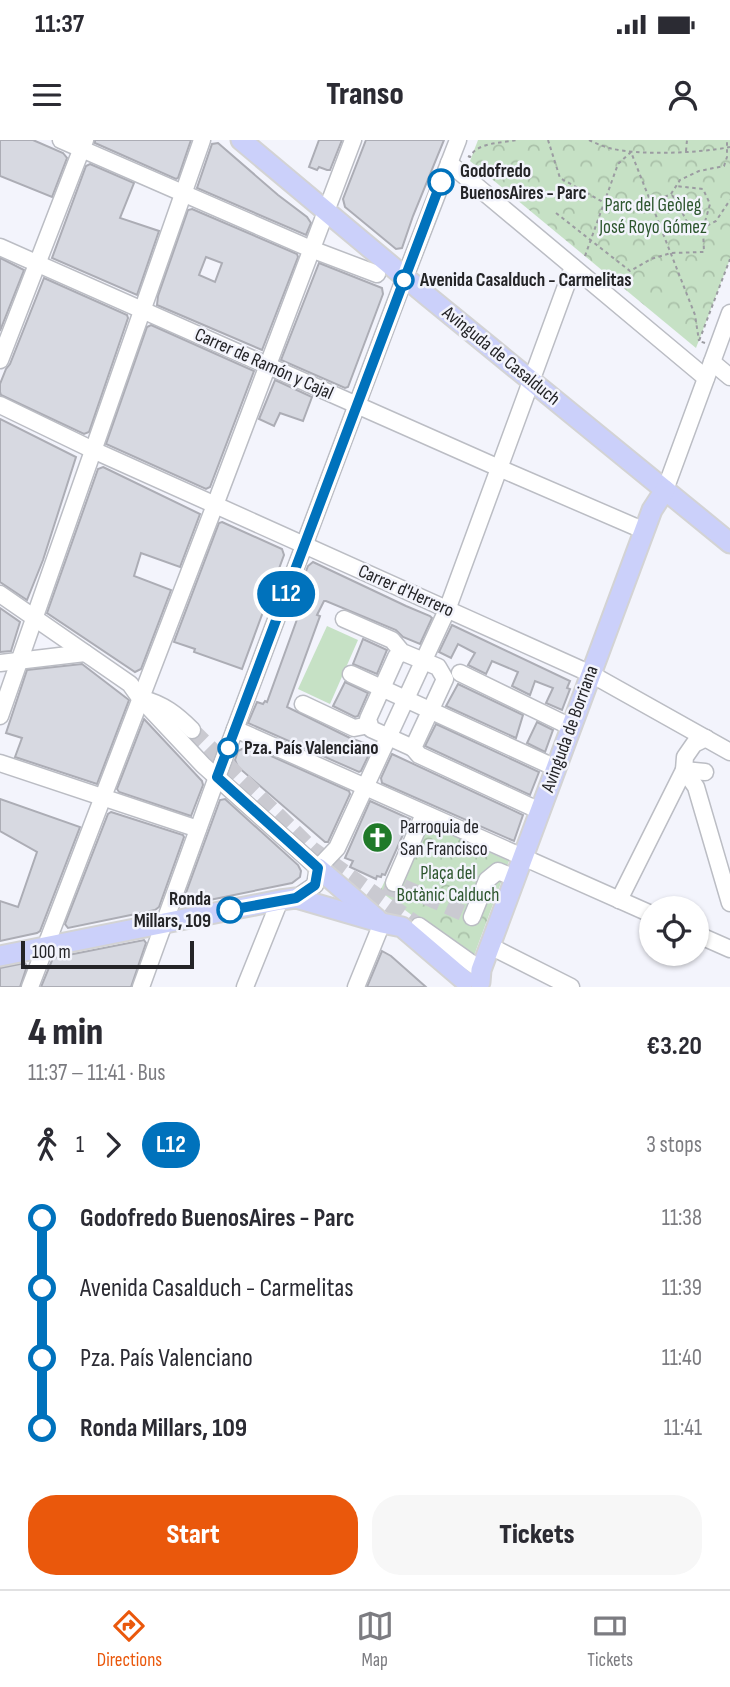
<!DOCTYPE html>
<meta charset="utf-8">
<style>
:root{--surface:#fff;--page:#f7f7f7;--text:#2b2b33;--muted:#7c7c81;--line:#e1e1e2;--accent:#ea580c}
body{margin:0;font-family:"Sofia Sans Condensed",sans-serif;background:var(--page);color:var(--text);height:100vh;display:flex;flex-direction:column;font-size:26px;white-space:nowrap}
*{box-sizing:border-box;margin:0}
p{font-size:23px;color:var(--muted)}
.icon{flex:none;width:38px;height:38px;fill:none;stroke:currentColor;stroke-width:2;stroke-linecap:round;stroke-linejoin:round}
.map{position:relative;height:847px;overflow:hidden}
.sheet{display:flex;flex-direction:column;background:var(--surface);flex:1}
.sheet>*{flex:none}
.badge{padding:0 14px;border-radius:23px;font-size:24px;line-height:46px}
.buttons{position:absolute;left:639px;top:756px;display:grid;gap:14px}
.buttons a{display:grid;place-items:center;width:70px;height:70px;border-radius:50%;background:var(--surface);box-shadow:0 2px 5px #0004;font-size:35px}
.scale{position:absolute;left:21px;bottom:18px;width:173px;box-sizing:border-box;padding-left:7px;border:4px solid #242427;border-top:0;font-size:19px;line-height:24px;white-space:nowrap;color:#242427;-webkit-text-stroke:5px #f3f4fc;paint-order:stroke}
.map>.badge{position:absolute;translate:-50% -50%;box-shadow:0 0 0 4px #fff}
.legs{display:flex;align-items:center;gap:10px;height:77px;padding:0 28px;font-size:23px}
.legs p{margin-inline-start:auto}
.headline{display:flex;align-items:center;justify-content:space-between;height:119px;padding:0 28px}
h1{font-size:38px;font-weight:800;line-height:52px}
.cta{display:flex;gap:14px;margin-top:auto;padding:14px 28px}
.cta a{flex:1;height:80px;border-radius:28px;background:var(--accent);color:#fff;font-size:28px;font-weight:800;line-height:80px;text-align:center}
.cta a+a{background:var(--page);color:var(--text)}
ul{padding:0 28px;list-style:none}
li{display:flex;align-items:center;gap:24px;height:70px;font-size:26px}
li i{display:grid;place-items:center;width:10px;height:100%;margin:0 9px;background:currentColor}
li i::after{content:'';width:18px;height:18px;margin:-9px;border:5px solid;border-radius:50%;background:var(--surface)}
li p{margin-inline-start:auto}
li:first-child i{background:linear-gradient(#0000 50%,currentColor 0)}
li:last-child i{background:linear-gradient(currentColor 50%,#0000 0)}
.status{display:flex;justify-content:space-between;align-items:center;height:49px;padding:0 35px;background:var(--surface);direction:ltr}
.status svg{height:19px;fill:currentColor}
header{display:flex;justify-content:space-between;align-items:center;height:91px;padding:0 28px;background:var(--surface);font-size:32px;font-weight:800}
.tabs{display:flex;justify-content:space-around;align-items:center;height:98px;border-top:2px solid var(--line);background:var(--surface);font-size:19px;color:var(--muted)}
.tabs a{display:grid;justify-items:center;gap:4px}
.tabs .selected{color:var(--accent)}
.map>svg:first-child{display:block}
</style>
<div class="status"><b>11:37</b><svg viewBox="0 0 49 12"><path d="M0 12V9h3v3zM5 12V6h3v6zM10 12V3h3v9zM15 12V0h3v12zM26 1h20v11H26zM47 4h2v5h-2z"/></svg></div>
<header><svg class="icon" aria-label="menu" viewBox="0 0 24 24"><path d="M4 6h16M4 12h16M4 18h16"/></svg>Transo<svg class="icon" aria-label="person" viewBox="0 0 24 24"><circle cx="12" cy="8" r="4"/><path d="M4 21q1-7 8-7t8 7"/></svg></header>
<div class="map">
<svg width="730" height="847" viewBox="0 0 730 847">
<defs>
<pattern id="park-crowns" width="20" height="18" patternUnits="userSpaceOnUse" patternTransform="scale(1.75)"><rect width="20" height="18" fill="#c6e1c5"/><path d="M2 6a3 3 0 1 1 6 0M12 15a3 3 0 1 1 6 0" fill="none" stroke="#aac1a9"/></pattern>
</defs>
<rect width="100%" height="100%" fill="#f3f4fc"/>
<g fill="url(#park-crowns)">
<polygon points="478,0 730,0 730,119 696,208 470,21"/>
<polygon points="415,679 509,721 472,821 380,751"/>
</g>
<polygon fill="#c6e1c5" points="327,486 358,500 330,564 298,549"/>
<g fill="#d7d9e1" stroke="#acadb5" stroke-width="2" fill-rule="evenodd">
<polygon points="0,0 33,0 63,13 67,18 52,57 0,36"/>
<polygon points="95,0 191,0 178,38 176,39 95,3"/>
<polygon points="319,0 342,0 330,30 327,30 319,27 317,30 309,27"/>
<polygon points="366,0 444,0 413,76 402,108 396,109 345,67 343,59"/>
<polygon points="218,3 278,55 307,77 311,83 306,95 197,48 212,4"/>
<polygon points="90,24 134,43 120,78 159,91 137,155 52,118 86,26"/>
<path d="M 192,69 L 297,114 L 298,117 L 262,210 L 157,165 L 158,156 L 188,70 ZM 206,117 L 222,123 L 215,142 L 199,135 Z"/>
<polygon points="0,118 24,130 0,191"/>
<polygon points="319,123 382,148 383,154 348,247 345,248 281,220"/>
<polygon points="44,138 127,175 128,178 89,292 84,294 1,255 0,252 0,244 6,229 10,224"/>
<polygon points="151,185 254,231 210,347 206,349 106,304 147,187"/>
<polygon points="275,240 312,257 303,281 280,273 274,286 259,279"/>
<polygon points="0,279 76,317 43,420 27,460 0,442"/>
<polygon points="103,327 200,374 180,427 141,413 134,436 171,450 141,529 135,532 47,473 98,329"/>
<polygon points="222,382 282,409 284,415 242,529 194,512 195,509 174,502 219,383"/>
<polygon points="313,422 406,466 430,476 432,478 420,504 403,497 396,490 326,461 324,461 317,475 320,476 287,567 350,598 373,606 361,631 359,632 248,583 257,562 263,564 265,561 267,562 308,449 300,447 308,426"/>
<polygon points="0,468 20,482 11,511 0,512"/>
<polygon points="452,485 570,541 567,548 570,549 562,570 546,563 553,548 535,541 530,555 512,546 518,532 492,521 486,534 468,525 475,513 458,504 451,518 439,512"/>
<polygon points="363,499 387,510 377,534 353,524"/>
<polygon points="82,524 129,560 97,644 15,617 22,598 6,593 27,530"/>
<polygon points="345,542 368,553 358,576 355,577 333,566"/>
<polygon points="458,544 523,575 516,598 446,566"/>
<polygon points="144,579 202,641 203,645 191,676 119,652 117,649"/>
<polygon points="537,582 553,590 545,612 527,603"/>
<polygon points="436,584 539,632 530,655 425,606"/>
<polygon points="246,607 251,607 349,651 350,654 328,702 325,702 238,627 235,620 238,611"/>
<polygon points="392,614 523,675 514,701 382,643 381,638"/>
<polygon points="0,659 80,687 40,791 37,793 0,801 0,761 18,767 37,712 0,691"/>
<polygon points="225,659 298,725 301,731 300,737 292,743 185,765 183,761 220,660"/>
<polygon points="370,661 410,679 385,735 382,734 381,737 377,736 376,739 350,727 353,721 345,718"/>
<polygon points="111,672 183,695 184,697 159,767 155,770 68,788 65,784 108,674"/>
<polygon points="144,800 146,803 131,847 41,847 53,818"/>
<polygon points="382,811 391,816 426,847 367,847"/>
<polygon points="25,823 27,826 20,847 0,847 0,828"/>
</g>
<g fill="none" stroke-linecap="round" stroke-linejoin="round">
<g stroke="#cacad1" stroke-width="16" stroke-dasharray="16 8" stroke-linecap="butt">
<polyline points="192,590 312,709 419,786"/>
<polyline points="389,756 394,743 472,777"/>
</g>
<defs>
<g id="minor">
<polyline points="61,0 311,109 377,134"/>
<polyline points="449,23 706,238"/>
<polyline points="0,107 499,328 645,391"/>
<polyline points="0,220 85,0"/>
<polyline points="712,222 730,237"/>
<polyline points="0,265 93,310 591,534 730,612"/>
<polyline points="665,350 730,173"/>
<polyline points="0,454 130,544 140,558 203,625 318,728"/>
<polyline points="344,479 392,500 402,512 438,527 445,539 413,608 371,589 368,579 396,517 402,512"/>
<polyline points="0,523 85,513"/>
<polyline points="460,533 571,587"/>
<polyline points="351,534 556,628"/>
<path d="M 143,559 C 163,564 177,575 192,590"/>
<polyline points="303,564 354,588 369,585"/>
<polyline points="0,576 202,0"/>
<polyline points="235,589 651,774"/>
<polyline points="706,598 694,604 685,617 684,630 696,647 730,763"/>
<polyline points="413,608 419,615 540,671"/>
<polyline points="0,623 198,689"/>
<polyline points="318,728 337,708 447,470 573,127"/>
<polyline points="394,743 424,674"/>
<polyline points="296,758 315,745 318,728"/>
<polyline points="619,760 684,630 705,632"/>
<polyline points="472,777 487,740 498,731 515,738"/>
<polyline points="419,786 481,830"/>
<polyline points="696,794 730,809"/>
<polyline points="490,806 571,847"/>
<polyline points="30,847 215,365 353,0"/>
<polyline points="141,847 217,637 405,137 458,0"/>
<polyline points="245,847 280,760"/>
<polyline points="356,847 382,783"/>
</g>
<g id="major">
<polyline points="241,0 425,154 730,403"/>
<polyline points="318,728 377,779"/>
<polyline points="0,816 280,760 296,758 382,783 402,787 464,840"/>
<polyline points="480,842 481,830 652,370 665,350"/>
</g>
</defs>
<use href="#minor" stroke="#bbbdc4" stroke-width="19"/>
<use href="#major" stroke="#d3d3d4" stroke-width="23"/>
<g stroke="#9b9ba1" stroke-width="2" stroke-dasharray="3.5 3.5" stroke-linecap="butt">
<polyline points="548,0 560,38 603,62"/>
<path d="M 589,0 C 595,3 602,6 609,8 C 639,16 699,13 730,7"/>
<polyline points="686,11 687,0"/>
<path d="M 468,16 L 470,17 C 477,2 502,3 517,0"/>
<polyline points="672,55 677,62 688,84 697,91 716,81 730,60"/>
<polyline points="652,63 671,54 680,40 699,31 724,26 727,17 727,0"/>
<polyline points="556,73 630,131 651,119 671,113 704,112 703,89 710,64 703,49 676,46"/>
<polyline points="585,116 618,24 631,12 695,175 699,201"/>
<polyline points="705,203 699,201 730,119"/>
</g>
<use href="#minor" stroke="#fff" stroke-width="16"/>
<use href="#major" stroke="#cbd0fa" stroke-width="19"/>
</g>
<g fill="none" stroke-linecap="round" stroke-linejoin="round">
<defs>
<polyline id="line-1" points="230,770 296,758 315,745 318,728 217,637 441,42"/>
</defs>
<use href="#line-1" stroke="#fff" stroke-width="16"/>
<use href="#line-1" stroke="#0072bc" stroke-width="10"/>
</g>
<defs>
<symbol id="church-disc" viewBox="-11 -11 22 22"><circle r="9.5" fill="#207a29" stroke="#f3f4fc"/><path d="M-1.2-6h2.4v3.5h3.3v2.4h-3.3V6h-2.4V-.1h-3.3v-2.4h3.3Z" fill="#fff"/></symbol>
</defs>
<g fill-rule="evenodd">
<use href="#church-disc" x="360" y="680" width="35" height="35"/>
</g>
<g fill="#fff" stroke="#0072bc" stroke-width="3.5">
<circle cx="441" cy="42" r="12"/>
<circle cx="404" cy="140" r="9"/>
<circle cx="228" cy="608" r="9"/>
<circle cx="230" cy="770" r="12"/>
</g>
<g text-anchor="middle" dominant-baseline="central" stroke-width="5" stroke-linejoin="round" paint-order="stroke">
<g font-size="19" font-weight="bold" fill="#242427" stroke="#f3f4fc" text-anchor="start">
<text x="460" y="31">Godofredo<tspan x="460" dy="22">BuenosAires - Parc</tspan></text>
<text x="420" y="140">Avenida Casalduch - Carmelitas</text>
<text x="244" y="608">Pza. País Valenciano</text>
<text x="211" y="759" text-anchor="end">Ronda<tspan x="211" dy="22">Millars, 109</tspan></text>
</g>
<g font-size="19" fill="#2d562e" stroke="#f3f4fc">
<text x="653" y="65">Parc del Geòleg<tspan x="653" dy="22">José Royo Gómez</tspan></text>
<text x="448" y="733">Plaça del<tspan x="448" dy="22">Botànic Calduch</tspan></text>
</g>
<g font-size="19" fill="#242427" stroke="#f3f4fc">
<text transform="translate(501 216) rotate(39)">Avinguda de Casalduch</text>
<text transform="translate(264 224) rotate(24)">Carrer de Ramón y Cajal</text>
<text transform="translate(406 451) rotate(24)">Carrer d'Herrero</text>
<text transform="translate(570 589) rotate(-70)">Avinguda de Borriana</text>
</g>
<g font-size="19" fill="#242427" stroke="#f3f4fc" text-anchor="start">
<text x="400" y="687">Parroquia de<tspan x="400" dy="22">San Francisco</tspan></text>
</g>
</g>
</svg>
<div class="buttons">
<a><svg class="icon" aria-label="locate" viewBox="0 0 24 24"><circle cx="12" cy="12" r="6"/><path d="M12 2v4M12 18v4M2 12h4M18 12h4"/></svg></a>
</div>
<div class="scale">100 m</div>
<b class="badge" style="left:286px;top:454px;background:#0072bc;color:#fff">L12</b>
</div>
<section class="sheet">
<div class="headline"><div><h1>4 min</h1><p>11:37 – 11:41 · Bus</p></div><b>€3.20</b></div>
<div class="legs"><svg class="icon" aria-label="walk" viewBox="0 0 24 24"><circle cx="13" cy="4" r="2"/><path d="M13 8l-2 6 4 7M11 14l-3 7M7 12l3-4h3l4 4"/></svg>1<svg class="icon" aria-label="forward" viewBox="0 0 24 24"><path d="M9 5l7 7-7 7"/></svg><b class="badge" style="background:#0072bc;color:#fff">L12</b><p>3 stops</p></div>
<ul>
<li><i style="color:#0072bc"></i><b>Godofredo BuenosAires - Parc</b><p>11:38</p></li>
<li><i style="color:#0072bc"></i><span>Avenida Casalduch - Carmelitas</span><p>11:39</p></li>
<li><i style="color:#0072bc"></i><span>Pza. País Valenciano</span><p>11:40</p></li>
<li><i style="color:#0072bc"></i><b>Ronda Millars, 109</b><p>11:41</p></li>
</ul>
<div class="cta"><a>Start</a><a>Tickets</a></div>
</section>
<nav class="tabs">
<a class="selected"><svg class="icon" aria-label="directions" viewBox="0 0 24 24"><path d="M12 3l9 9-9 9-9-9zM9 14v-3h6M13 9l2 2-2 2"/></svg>Directions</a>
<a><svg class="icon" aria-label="map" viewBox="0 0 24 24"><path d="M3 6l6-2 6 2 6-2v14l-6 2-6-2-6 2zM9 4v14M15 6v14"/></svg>Map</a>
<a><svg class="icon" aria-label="tickets" viewBox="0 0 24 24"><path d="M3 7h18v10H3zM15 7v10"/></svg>Tickets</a>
</nav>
